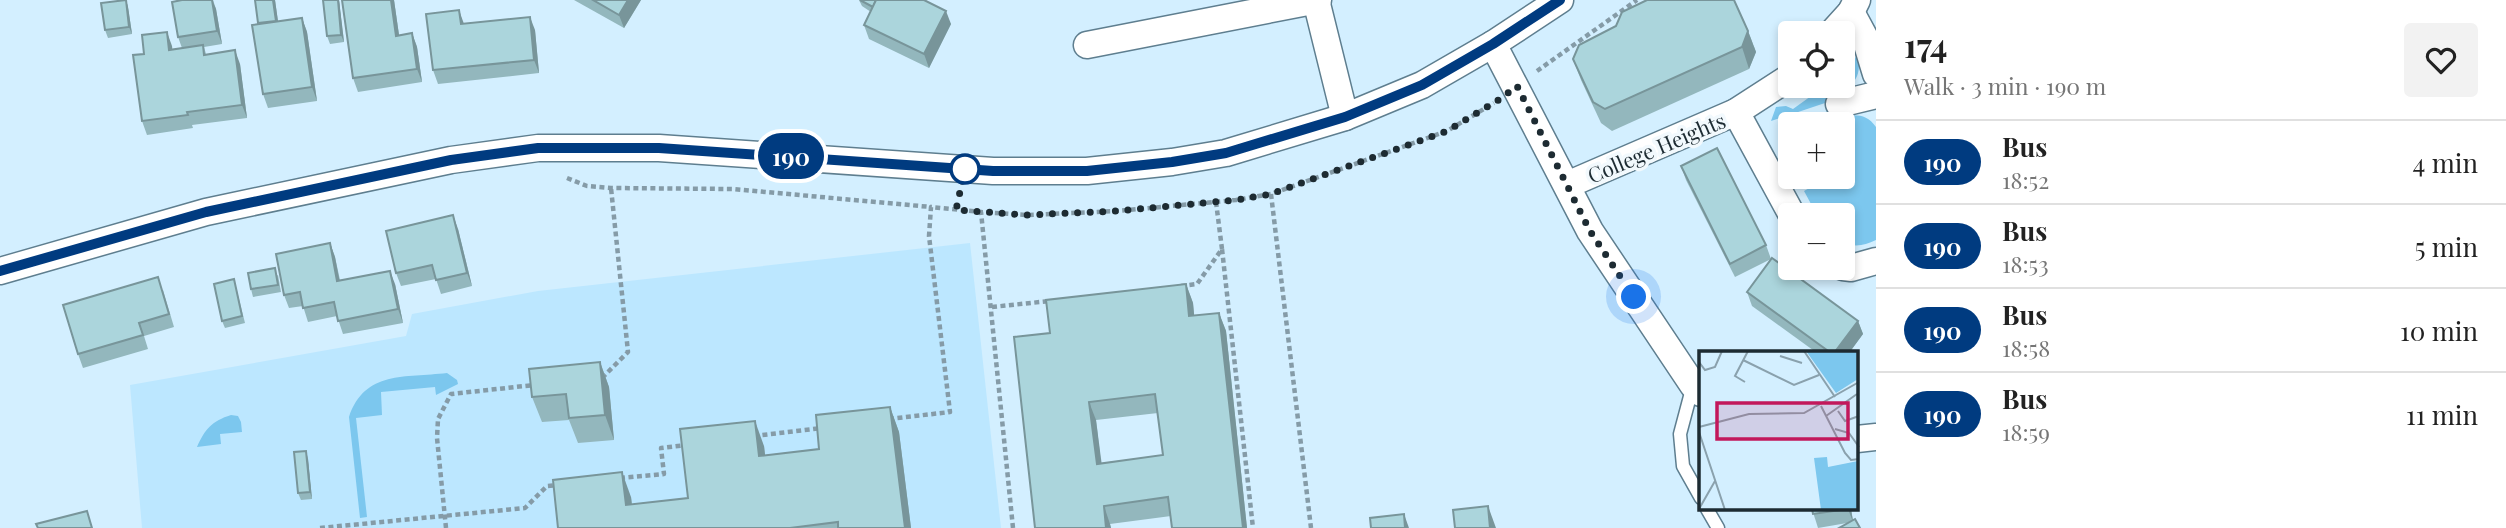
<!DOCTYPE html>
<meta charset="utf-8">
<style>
:root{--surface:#fff;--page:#f2f2f2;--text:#222;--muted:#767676;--line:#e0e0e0}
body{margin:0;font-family:"Playfair Display",serif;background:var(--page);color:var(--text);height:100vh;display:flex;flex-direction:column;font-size:26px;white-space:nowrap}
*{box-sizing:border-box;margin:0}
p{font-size:23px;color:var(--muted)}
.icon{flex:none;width:38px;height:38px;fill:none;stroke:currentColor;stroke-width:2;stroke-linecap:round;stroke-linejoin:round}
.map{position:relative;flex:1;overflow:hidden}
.sheet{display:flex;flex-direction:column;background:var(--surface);width:630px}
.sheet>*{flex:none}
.badge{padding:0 14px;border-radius:23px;font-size:24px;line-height:46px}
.buttons{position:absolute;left:1778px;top:21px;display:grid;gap:14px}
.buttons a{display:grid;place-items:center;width:77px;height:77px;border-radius:7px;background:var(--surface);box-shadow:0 4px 10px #0003;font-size:35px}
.you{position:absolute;width:35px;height:35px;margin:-18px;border:5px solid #fff;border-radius:50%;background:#1a73e8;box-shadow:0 0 0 10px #1a73e833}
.map>.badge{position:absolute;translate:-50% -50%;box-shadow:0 0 0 4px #fff}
.round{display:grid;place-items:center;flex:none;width:74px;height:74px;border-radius:7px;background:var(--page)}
.headline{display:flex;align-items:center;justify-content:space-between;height:119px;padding:0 28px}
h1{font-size:33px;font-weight:700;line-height:52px}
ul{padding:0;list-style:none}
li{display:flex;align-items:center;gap:21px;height:84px;padding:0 28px;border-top:2px solid var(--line)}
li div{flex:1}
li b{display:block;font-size:26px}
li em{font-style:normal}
li .badge{min-width:77px;font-weight:700;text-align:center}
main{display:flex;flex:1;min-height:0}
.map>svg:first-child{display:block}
</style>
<main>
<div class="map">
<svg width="1876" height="528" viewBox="0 0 1876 528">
<rect width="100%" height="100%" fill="#d3efff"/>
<polygon fill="#bce7ff" points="970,243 1001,528 142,528 130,385 406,336 412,314 538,291"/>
<g fill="#7cc7ee">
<path d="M 1843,55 L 1854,56 L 1859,61 C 1860,83 1849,88 1830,94 L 1831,101 L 1771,121 L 1776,107 L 1786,106 L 1793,109 L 1825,86 L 1843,86 Z"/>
<path d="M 1831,110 L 1833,118 C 1851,115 1865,111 1876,127 L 1876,240 C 1864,246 1855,247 1843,243 L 1843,215 L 1817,215 L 1804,191 L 1822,181 L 1820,177 L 1843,177 L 1843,124 L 1793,124 Z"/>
<path d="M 447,373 L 457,380 L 458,384 L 436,395 L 435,387 L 381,392 L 382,415 L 356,418 L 367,517 L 360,518 L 349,417 C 365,370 405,378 447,373 Z"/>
<path d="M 231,415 L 238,416 L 241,422 L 242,432 L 220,434 L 221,444 L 197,447 C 205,429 212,421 231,415 Z"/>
</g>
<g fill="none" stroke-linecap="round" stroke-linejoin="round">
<defs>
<g id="lane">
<polyline points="1693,385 1680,434 1683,466 1701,498"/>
<polyline points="1707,509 1718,528"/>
</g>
<g id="street">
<polyline points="1316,0 1345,117"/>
<polyline points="1851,12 1865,38 1876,74"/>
<polyline points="1832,33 1851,12 1857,0"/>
<polyline points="1493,44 1590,231 1693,385 1701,393"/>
<polyline points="1087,45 1318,0"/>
<polyline points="1839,104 1876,95"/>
<polyline points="1736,112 1792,215"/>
<polyline points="1567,185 1736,112 1790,77"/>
<polyline points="1843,267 1851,268 1876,261"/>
<polyline points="0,271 206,212 451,160 538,148 659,148 993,171 1087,171 1172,162 1226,153 1345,117 1422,85 1493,44 1560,0"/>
<polyline points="1857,439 1876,437"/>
</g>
</defs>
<use href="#lane" stroke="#5e7e8f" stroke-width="15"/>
<use href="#street" stroke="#5e7e8f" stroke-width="29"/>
<g stroke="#859ba7" stroke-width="4.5" stroke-dasharray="5 3.5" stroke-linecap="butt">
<polyline points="1537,71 1637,0"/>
<polyline points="567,178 587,186 611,188 733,189 931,207"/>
<polyline points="1271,194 1311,528"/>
<polyline points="1216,202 1222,249"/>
<polyline points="1181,286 1197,284 1222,249 1253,528"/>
<polyline points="992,307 1050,301"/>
<polyline points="602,378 628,352 611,188"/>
<polyline points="889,419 950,412 929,236 931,207 981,212"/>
<polyline points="754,436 822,428"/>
<polyline points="620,478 664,474 661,448 686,445"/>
<polyline points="320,528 525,508 547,486 559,485"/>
<polyline points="446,528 437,438 438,419 451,394 534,385"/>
<polyline points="1013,528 981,212 1026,215 1117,211 1236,200 1271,194 1447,131 1494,103"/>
</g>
<use href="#lane" stroke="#fff" stroke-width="12"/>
<use href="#street" stroke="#fff" stroke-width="26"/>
</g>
<g fill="#93b7bd" fill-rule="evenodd">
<polygon points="126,0 128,7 132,34 108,38 105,30"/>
<polygon points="178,0 213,0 216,9 222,44 204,47 206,54 240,64 247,118 192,125 193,128 147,135 142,121 144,54 172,46 172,50 182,48 178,37"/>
<polygon points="255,0 275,0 278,22 302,18 307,32 317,101 268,108 263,94 259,25"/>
<polygon points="339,0 344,42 330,44 327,36"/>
<polygon points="342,0 394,0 399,35 412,33 417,47 422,82 358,92 353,78"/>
<polygon points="574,0 641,0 624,28"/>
<polygon points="859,0 924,0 951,24 929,68 869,39 864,25 871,12 862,6"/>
<polygon points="464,24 535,30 539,73 438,84 433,70"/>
<polygon points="1748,31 1756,52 1749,69 1612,131 1601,123 1581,80 1573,59"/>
<polygon points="1681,166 1766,245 1771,259 1735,277 1686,180"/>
<polygon points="458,229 472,286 441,294 436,279 401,286 396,273"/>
<polygon points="330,243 335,257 340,280 395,284 403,323 343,334 337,316 308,322 303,306 289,308 284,295"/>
<polygon points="278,275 281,292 253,297 251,289"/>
<polygon points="234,279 245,323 225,328 222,321"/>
<path d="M 1186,284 L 1193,303 L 1194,316 L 1219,313 L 1226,331 L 1247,528 L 1172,528 L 1171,516 L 1110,524 L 1111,528 L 1035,528 L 1050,333 ZM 1158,413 L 1163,455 L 1101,463 L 1096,420 Z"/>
<polygon points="163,290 174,327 144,336 148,349 83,368 78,354"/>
<polygon points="1747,292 1858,321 1863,334 1849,353 1817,353 1752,306"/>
<polygon points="600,362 609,387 614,440 578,443 569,420 542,422 532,397"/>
<polygon points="890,407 899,432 911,528 558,528 631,497 632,504 688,498 764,446 765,455 819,449"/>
<polygon points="308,459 312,499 301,500 298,493"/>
<polygon points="1812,509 1851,509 1853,520 1847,523 1818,528"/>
</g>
<g fill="#78959a">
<polygon points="126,0 128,7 132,34 129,27"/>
<polygon points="212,0 216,9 222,44 217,31"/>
<polygon points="273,0 275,0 279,28 276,21"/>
<polygon points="338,0 339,0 344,42 341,35"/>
<polygon points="391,0 394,0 401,49 396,36"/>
<polygon points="628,0 641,0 624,28 619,15"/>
<polygon points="459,10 464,24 461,24"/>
<polygon points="946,11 951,24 929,68 924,54"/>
<polygon points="530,17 535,30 539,73 534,60"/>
<polygon points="302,18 307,32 317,101 312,87"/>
<polygon points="1748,31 1756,52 1749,69 1742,47"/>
<polygon points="167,32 172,46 174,64 169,50"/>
<polygon points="412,33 417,47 422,82 417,69"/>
<polygon points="235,50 240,64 247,118 242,105"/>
<polygon points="453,215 458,229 472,286 467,273"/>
<polygon points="330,243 335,257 342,294 337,281"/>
<polygon points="390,271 395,284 403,323 398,309"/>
<polygon points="1186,284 1193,303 1196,335 1189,316"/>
<polygon points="1219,313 1226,331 1247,528 1243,528"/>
<polygon points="1858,321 1863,334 1849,353 1834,353"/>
<polygon points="600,362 609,387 614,440 605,415"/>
<polygon points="1089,402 1096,420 1104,482 1097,464"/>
<polygon points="890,407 899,432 911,528 905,528"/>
<polygon points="755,421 764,446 768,481 759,456"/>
<polygon points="306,451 308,459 312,499 310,492"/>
<polygon points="622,472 631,497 634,528 626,505"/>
<polygon points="1104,506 1110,524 1111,528 1106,528"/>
<polygon points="1488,506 1496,528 1490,528"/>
<polygon points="1848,509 1851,509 1853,522"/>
<polygon points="1404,514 1409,528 1405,528"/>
</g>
<g fill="#abd5dc" stroke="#78959a" stroke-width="2" fill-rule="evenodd">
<polygon points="126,0 129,27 105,30 101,3"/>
<polygon points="182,0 212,0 217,31 178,37 172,2"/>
<polygon points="255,0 273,0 276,21 258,23"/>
<polygon points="323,0 338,0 341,35 327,36"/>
<polygon points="342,0 391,0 396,36 412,33 417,69 353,78"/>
<polygon points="593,0 628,0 619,15"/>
<polygon points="860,0 876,0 873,7"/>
<polygon points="876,0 924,0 946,11 924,54 864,25"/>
<polygon points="1647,0 1734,0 1748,31 1742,47 1605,109 1593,102 1573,59 1579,45 1616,26 1622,12"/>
<polygon points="459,10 461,24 530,17 534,60 433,70 426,14"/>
<polygon points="302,18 312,87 263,94 252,25"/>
<polygon points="167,32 169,50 203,45 204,55 235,50 242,105 187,112 188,115 142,121 133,55 144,54 142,35"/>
<polygon points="1717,148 1766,245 1730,264 1681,166"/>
<polygon points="453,215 467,273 436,280 432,265 396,273 386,231"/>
<polygon points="330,243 337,281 390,271 398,309 338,321 334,302 303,308 300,292 284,295 276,254"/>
<polygon points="1772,258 1858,321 1834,353 1831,353 1747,292"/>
<polygon points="275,268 278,285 251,289 248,273"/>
<polygon points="158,277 169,314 139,323 143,335 78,354 63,305"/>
<polygon points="234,279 242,316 222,321 214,284"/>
<path d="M 1186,284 L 1189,316 L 1219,313 L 1243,528 L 1172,528 L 1168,497 L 1104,506 L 1106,528 L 1035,528 L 1014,337 L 1050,333 L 1046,300 ZM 1155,394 L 1163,455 L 1097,464 L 1089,402 Z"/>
<polygon points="600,362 605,415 569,418 566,394 532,397 529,369"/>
<polygon points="890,407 905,528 838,528 838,522 790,528 558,528 553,480 622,472 626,505 688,498 680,429 755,421 759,456 819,449 816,415"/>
<polygon points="306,451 310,492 298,493 294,452"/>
<polygon points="1488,506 1490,528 1455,528 1453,510"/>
<polygon points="1812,509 1848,509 1813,514"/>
<polygon points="87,511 92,528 38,528 36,524"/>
<polygon points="1404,514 1405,528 1371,528 1370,518"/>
<polygon points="1855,519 1860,528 1839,528"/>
</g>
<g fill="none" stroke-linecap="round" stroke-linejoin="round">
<defs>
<polyline id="line" points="0,271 206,212 451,160 538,148 659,148 993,171 1087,171 1172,162 1226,153 1345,117 1422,85 1493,44 1560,0"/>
</defs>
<use href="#line" stroke="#fff" stroke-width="16"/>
<use href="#line" stroke="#003b80" stroke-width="10"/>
<polyline stroke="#1d2b32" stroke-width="7" stroke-dasharray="0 12.6" points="965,169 956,210 1027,215 1117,211 1236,200 1271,194 1447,131 1500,99 1517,86 1590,231 1634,297"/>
</g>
<circle fill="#fff" stroke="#003b80" stroke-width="3.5" cx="965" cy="169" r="14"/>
<g text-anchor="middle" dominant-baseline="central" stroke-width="7" stroke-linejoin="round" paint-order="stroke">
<g font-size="21" fill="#1d2b32" stroke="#f2f9fd">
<text transform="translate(1656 147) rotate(-23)">College Heights</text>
</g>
</g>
<g transform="translate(1699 351)">
<rect width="159" height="159" fill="#d3efff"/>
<path d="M 107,0 L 159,0 L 159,28 L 137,42 ZM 128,106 L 129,116 L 159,110 L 159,159 L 122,159 L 115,107 Z" fill="#7cc7ee"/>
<path fill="none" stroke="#8aa1ad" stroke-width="2" d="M 105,0 L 136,46M 81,5 L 103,12M 44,9 L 95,34 L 120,24M 0,11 L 6,19 L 16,16 L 23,0M 46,31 L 36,25 L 49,0M 122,55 L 146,102 L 152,109 L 160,108M 139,60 L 146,70 L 160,65M 127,65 L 158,43M 0,76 L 50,63 L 105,62 L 160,31M 136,78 L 150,82 L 160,96M 0,81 L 26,159M 0,158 L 16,130"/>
<path fill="#c2185b" fill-opacity="0.15" stroke="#c2185b" stroke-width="3.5" d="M 18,52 L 149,52 L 149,88 L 18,88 Z"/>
<rect width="159" height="159" fill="none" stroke="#1d2b32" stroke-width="3.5"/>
</g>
</svg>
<div class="buttons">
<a><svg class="icon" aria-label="locate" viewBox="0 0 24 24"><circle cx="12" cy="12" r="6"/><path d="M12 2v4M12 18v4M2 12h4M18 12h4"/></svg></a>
<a>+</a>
<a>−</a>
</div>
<div class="you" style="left:1634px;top:297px"></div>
<b class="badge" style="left:791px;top:156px;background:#003b80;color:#fff">190</b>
</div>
<section class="sheet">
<div class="headline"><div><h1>174</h1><p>Walk · 3 min · 190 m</p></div><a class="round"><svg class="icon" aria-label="heart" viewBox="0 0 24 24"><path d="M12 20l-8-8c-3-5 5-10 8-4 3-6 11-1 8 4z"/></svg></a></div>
<ul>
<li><span class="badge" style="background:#003b80;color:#fff">190</span><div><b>Bus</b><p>18:52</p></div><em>4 min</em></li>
<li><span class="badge" style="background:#003b80;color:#fff">190</span><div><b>Bus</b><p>18:53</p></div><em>5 min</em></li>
<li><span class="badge" style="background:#003b80;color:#fff">190</span><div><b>Bus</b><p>18:58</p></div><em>10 min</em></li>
<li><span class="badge" style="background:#003b80;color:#fff">190</span><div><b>Bus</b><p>18:59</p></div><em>11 min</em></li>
</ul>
</section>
</main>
